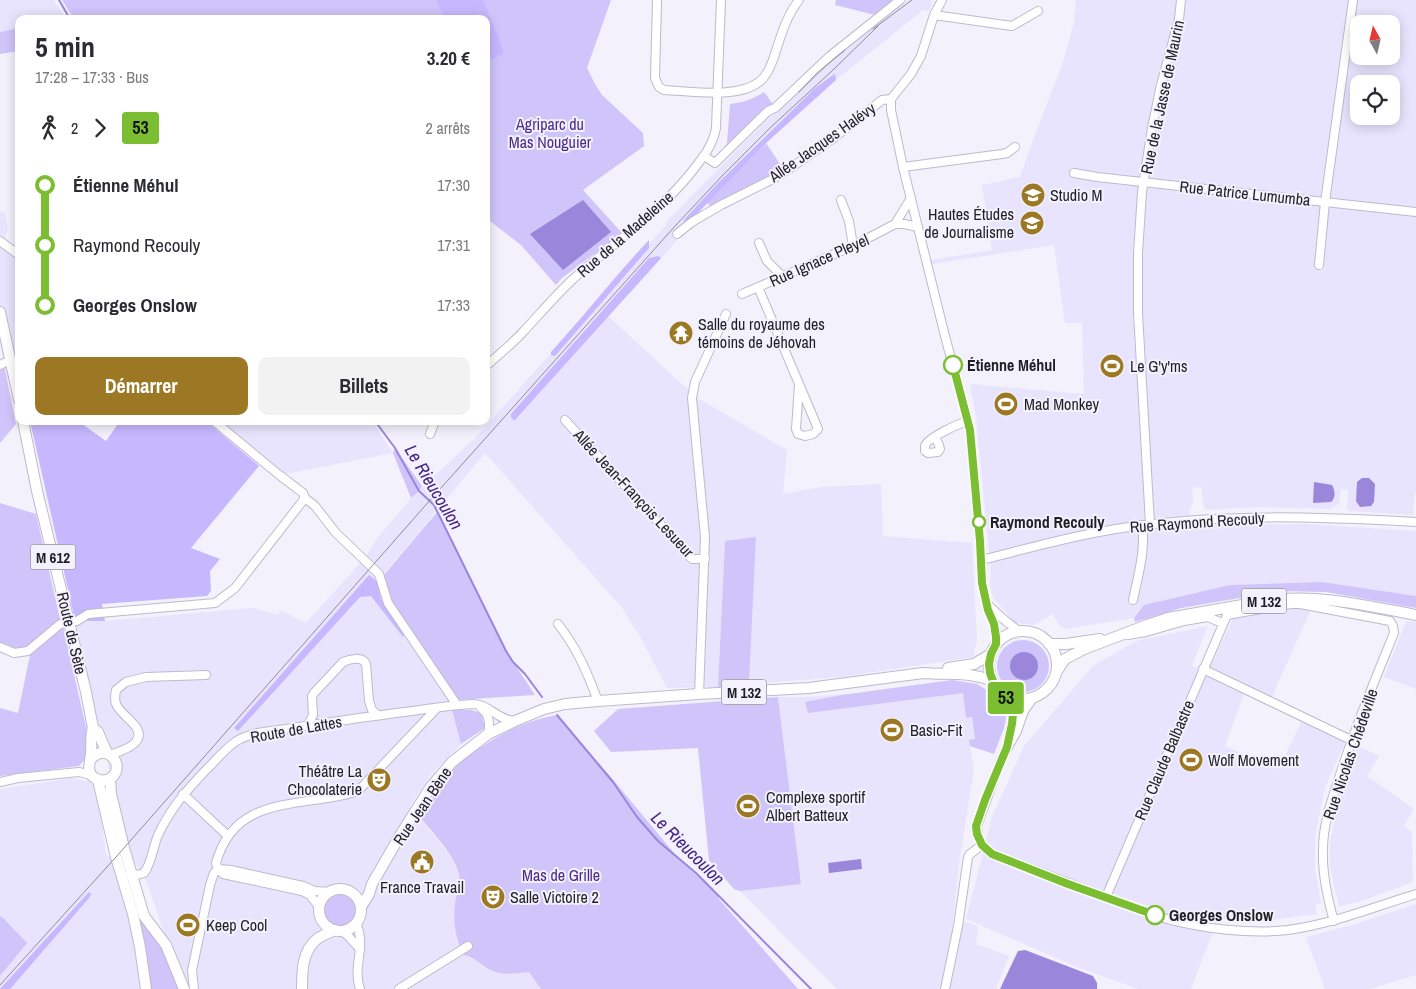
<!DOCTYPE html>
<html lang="fr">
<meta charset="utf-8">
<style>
:root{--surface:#fff;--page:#f2f2f3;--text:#2b2b33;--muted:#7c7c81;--accent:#9d7824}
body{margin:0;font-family:"Archivo Narrow",sans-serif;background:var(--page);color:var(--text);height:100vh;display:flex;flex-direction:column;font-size:19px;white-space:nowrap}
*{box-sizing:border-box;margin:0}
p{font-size:16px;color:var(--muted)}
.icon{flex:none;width:28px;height:28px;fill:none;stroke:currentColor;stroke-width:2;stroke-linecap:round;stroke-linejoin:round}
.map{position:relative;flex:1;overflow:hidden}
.details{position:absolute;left:15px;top:15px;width:475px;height:410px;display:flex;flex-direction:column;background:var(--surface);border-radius:10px;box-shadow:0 2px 12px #0003}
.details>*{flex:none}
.badge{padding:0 10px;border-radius:4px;font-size:18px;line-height:32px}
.needle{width:32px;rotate:352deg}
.buttons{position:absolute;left:1350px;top:15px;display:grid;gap:10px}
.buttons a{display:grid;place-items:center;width:50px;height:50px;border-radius:10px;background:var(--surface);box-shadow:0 2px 12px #0003;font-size:25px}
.map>.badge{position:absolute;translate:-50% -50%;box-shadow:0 0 0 2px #fff}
.legs{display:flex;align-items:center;gap:8px;height:55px;padding:0 20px;font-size:16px}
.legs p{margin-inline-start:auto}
.head{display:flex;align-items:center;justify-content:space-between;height:85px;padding:0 20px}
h1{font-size:28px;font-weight:800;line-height:38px}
.primary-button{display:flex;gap:10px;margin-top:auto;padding:10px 20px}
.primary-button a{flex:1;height:58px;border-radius:10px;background:var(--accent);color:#fff;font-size:20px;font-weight:800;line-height:58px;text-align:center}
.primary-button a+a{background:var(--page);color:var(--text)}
ul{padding:0 20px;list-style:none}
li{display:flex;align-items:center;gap:18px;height:60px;font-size:19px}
li i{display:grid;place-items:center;width:8px;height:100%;margin:0 6px;background:currentColor}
li i::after{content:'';width:12px;height:12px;margin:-6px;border:4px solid;border-radius:50%;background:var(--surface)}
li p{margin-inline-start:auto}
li:first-child i{background:linear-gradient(#0000 50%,currentColor 0)}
li:last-child i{background:linear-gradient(currentColor 50%,#0000 0)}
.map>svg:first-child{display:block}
</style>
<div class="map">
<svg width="1416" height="989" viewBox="0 0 1416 989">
<rect width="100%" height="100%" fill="#f3f1fc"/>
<g fill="#e9e4fe" fill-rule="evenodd">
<polygon points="0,0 54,0 65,18 19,19 19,28 0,32"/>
<polygon points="907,0 933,0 929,11 923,10 833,82 766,143 707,202 691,219 684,232 644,278 608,316 696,397 787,450 783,494 821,487 881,484 883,536 972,543 977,640 973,657 841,677 749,684 756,537 725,541 718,687 667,688 642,640 622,608 485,453 382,576 365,558 376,540 411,498 476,437 667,224 666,222 734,153 821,67"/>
<path d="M 1076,0 L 1416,0 L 1416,493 L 1415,493 L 1413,515 L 1349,511 L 1347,508 L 1348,490 L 1341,489 L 1339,504 L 1330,509 L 1261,507 L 1207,510 L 1204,507 L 1201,487 L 1192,488 L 1193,502 L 1189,511 L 1192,525 L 1307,524 L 1416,531 L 1416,596 L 1322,582 L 1144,605 L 1134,618 L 1065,629 L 1058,624 L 1053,614 L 1034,625 L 1015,623 L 992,596 L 990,581 L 991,572 L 976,417 L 970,384 L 1084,394 L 1082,323 L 1065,323 L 1054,245 L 932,264 L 931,260 L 992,250 L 982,185 L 1020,177 L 1033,140 L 1063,62 L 1074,22 ZM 1359,24 L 1391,24 L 1391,56 L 1359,56 ZM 1359,84 L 1391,84 L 1391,116 L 1359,116 Z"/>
<polygon points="0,211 5,213 8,229 4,239 19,250 19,383 7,378 0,343"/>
<polygon points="206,421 372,421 393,453 281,475 281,481 262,464 259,466"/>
<polygon points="361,562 374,572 375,575 370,587 451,700 452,710 461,744 432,773 410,806 452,857 458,872 459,887 456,899 470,956 492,971 508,974 529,972 541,989 184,989 147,883 127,848 76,625 83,621 105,621 252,608 278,615 280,610 306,623"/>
<polygon points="1297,608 1311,609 1271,699 1209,670 1234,616"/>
<polygon points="1406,621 1416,622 1416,689 1384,677"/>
<polygon points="1208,626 1192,665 1209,676 1244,693 1225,746 1279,769 1302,720 1346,740 1325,788 1317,826 1315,842 1315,869 1321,903 1315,905 1317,914 1270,920 1224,919 1212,934 1191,989 1138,989 1077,967 966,919 992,817 1024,746 1093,666 1136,641"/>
<polygon points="872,692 963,693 966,718 972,717 975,740 969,741 974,770 959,863 952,931 966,922 978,926 976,944 1009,956 996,989 837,989 740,891 801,884 778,697 807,697"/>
<polygon points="1358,746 1379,756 1367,776 1414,809 1404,826 1412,832 1413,882 1359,902 1339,906 1330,868 1330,842 1337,806"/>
<polygon points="71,778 92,782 100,807 106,854 115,862 129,909 143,989 0,989 0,976 4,972 1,917 0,917 0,789"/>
<polygon points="1416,904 1416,975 1370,989 1325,989 1306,937 1352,925"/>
</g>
<g fill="#cfc5fa">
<polygon points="62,0 611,0 587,68 595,84 602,95 643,133 644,146 583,190 622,233 562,278 556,285 521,245 486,218 486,19 74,19"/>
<polygon points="836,0 893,0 875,15 835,5"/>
<polygon points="19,28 19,51 0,54 0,32"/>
<path d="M 764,92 L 773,104 L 722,151 L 727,143 L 730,104 C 745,102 751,100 764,92 Z"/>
<polygon points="766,143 784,170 775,176 710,207 707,202"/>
<polygon points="4,365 16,424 0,443 0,368"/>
<polygon points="395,448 422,486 420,490 411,498 393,453"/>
<polygon points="0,503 36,514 60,619 25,650 14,652 0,645"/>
<polygon points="438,511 506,651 535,695 457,700 390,602 383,576"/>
<polygon points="756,537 749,684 718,687 725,541"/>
<polygon points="1322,582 1416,596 1416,608 1326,592 1281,591 1181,608 1135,622 1134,618 1144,605 1230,585"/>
<polygon points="63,626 86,727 88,749 86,758 79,766 0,776 0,708 18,713 30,655"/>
<circle cx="1023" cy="666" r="26"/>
<polygon points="952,680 977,684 990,692 1003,708 1006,718 1004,728 994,754 970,746 969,740 975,739 972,717 966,718 963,693 808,713 805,702 842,695"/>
<polygon points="778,697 801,884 740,891 734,889 709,860 698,748 611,752 594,731 618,709"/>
<polygon points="452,710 471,710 481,713 485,728 461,744"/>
<path d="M 557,715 L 615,782 L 679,859 L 719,896 L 718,898 L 798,989 L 541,989 L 529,972 C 517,973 505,976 493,971 C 482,967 476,957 464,955 C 455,939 452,917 456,898 C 458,889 461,881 458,871 C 453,853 432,832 420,817 C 431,799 441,782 456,767 C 463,759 473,752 483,746 C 508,729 527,721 557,715 Z"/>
<circle cx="340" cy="910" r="16"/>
<polygon points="138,908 165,951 179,989 150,989 135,909"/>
<polygon points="1,916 27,943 0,976 0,917"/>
</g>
<g fill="#c6b8fe">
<polygon points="436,0 483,0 503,49 503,54 486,62 486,19 445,19"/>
<polygon points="835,74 836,80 766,143 691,220 683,221 714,187 815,88 833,75"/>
<path d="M 649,240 L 649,248 L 555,356 L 551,355 L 551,352 C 585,315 615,276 649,240 Z"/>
<polygon points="658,256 661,258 514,421 511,417 511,414 649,258"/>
<polygon points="30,421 78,421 106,441 120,421 206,421 259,466 191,548 220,559 210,571 211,591 207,596 102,604 105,621 83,621 76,625"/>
<polygon points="369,575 377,581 381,599 405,632 403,637 371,596 360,597 238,731 234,728"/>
<polygon points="89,892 91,894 89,898 10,989 0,989"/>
</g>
<g fill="#9a86db">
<polygon points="583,200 611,232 563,270 530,234"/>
<polygon points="1362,478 1369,478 1375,484 1374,502 1371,506 1360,507 1356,501 1357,482"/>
<path d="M 1314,482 L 1332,485 C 1335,490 1336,498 1331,502 L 1313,503 Z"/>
<circle cx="1024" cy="666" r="14"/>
<polygon points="861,859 862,869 829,873 828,863"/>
<polygon points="1025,950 1093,976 1097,983 1097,989 1000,989 1018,951"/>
</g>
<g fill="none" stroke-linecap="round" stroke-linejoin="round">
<g stroke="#9a86db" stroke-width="2">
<polyline points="59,0 70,19"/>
<polyline points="375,421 395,448 419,491 434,505 506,651 513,662 525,674 542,697"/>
<polyline points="557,715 613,782 637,817 658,841 696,873 811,989"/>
</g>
<defs>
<g id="minor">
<path d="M 657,0 L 655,78 L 659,87 L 664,90 C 691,91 737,99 759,82 C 766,77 770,68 773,60 C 780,39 785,18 799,0"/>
<polyline points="942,0 934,15 921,56 911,74 891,99 891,110 903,167 945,336 970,430 980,541 982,583 988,610 994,624 997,637 996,645"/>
<polyline points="934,15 1012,26 1038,11"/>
<polyline points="704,156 715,163 768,111 775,108 830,56 900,0"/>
<polyline points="903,167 1002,154 1007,153 1015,147"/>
<polyline points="1074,173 1097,177 1416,212"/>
<polyline points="841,200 849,221 853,246"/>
<polyline points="895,224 911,198"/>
<polyline points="677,234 692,222 721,205 775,178 786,171 831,140 882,100 891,99"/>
<polyline points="0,241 19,255"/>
<polyline points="759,243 767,261 782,276"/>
<polyline points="1319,265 1325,202 1353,0"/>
<polyline points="758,287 816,424 818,429 813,434 805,436 798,434 796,429 799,385"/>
<polyline points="742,294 853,246 895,224 904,224 918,227"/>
<polyline points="0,365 4,363 10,361"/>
<path d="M 486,366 C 498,355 511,345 522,333 C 539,315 554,297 572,280 C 616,240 664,211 700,161 C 708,151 714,141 716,128 L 721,0"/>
<polyline points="565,420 692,559 705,559"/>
<polyline points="214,421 278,474 303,493 305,498 315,506 336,533 379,574 388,603 457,705"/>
<polyline points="430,434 435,421"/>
<path d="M 935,437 L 939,445 L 940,449 L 938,452 L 928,453 L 925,451 C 925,449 925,448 925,446 C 927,438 960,423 968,421"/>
<polyline points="1150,524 1138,313 1138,253 1142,192 1152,128 1161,85 1179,19 1181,0"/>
<path d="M 981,560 C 1030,548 1079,534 1129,527 C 1226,513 1319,517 1416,522"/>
<path d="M 1133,600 C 1138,576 1146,549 1142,525"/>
<polyline points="986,603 1002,618 1020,632"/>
<path d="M 558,624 C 577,648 587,672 598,701"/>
<polyline points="1128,635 1146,632 1184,621 1208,617 1222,623"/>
<polyline points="0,647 14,653 28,651 59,625 65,622 77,621 88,614 215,603 235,588 305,498"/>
<polyline points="1203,669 1351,740"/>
<path d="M 1004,693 C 1017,718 1012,717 1008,743"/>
<polyline points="699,694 705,537 692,398 695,382 726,314"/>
<path d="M 1034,697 L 1024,711 L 1017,731 L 1001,760 L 977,826 C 977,838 981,847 992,854 C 1032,869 1073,885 1113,900 C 1131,906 1149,914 1167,919 C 1203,929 1251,934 1288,930 C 1332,924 1374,907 1416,894"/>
<path d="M 481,708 C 490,715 490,724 488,734"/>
<path d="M 308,725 L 313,715 L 312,696 L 314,693 L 343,662 C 350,659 362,656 366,664 L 369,701 L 372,710 L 378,715"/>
<path d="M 110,755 C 121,751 147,744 136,727 C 131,720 122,714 117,706 C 114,701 115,696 116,690 L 126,682 L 146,677 L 206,675"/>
<polyline points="0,782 18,778 79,772 91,775"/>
<polyline points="183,794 228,836"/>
<polyline points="218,869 231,870 303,886 315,891 331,892"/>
<polyline points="218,869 223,874 302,891 310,895 320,908"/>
<path d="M 130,872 L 137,875 L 144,873 C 152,863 153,845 159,833 C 173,805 186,791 207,769 C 216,760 225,749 235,742 C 242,737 249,735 257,733 C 306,726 355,718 405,712 C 427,709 450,705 473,704 C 489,704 497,720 515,721"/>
<path d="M 1106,897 L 1227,615 L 1291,604 L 1300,604 L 1390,621 L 1393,626 L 1394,633 C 1375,680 1355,727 1340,775 C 1332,799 1323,824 1323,849 C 1322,874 1327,897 1334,921"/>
<path d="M 356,923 C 367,947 352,965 360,989"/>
<polyline points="342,931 348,936 360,949"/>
<path d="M 194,989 L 192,970 L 194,961 L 210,885 L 214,873 L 218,869 L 216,863 C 231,809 273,806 321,799 C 334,797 347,796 359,790 L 437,708"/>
<polyline points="399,989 468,946"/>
<polyline points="945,989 958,926 968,857 970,854 982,845"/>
</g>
<g id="major">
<polyline points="0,312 19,400"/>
<path d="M 23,421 L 37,491 L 86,692 L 93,728 C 90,736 92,744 91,752 C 91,762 84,774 97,779 C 101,781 105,781 109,779 C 128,769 108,740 91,759"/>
<circle cx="1023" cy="665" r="34"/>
<polyline points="1049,644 1066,644 1100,639"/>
<polyline points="948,668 974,664 991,654"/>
<path d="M 1057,671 L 1065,659 L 1084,649 L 1147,625 L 1168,618 L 1271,600 C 1319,594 1368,606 1416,615"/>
<polyline points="93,728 98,732 107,753"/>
<polyline points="110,779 111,794 124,848 144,916 166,945 184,989"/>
<polyline points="98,780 116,857 133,914 140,947 146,989"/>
<circle cx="340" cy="910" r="21"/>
<path d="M 361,907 L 369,894 L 372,884 L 398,839 L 430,788 L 452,762 L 488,734 L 515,721 L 544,709 L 565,704 L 598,701 L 699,694 L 809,688 L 923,673 C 950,675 967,671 993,681"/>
<path d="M 302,989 C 302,972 302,951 317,939 C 322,935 329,933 335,930"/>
</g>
</defs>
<use href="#minor" stroke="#bdbacc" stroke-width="10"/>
<use href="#major" stroke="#bdbacc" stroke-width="12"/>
<use href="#minor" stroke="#fff" stroke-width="8"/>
<use href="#major" stroke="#fff" stroke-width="10"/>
<g stroke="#8f8d96" stroke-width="1">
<polyline points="873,29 912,0"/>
<polyline points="799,92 817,73 845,50"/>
<polyline points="0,985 116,857 424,507 676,225 723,175 771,127 833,70 878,26"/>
</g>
</g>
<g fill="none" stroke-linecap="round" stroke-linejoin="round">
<defs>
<polyline id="line-1" points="953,365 970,430 980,541 982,583 988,610 994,624 996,637 996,644 991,654 989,664 990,673 993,681 1004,694 1011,708 1013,714 1012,724 1007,747 985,800 976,826 977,834 982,845 992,854 1068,884 1155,915"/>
</defs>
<use href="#line-1" stroke="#fff" stroke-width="11"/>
<use href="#line-1" stroke="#7bbe31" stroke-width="8"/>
</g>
<defs>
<symbol id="university-disc" viewBox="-11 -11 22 22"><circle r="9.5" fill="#9d7824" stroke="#f3f1fc"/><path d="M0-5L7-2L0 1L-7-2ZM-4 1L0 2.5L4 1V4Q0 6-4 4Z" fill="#fff"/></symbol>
<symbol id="temple-disc" viewBox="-11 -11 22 22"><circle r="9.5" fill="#9d7824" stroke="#f3f1fc"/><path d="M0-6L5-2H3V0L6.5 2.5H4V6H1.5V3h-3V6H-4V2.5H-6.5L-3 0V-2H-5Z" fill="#fff"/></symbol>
<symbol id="stadium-disc" viewBox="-11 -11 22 22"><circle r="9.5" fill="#9d7824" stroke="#f3f1fc"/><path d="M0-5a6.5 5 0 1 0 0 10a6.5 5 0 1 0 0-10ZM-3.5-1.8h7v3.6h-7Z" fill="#fff"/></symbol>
<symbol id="theatre-disc" viewBox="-11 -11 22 22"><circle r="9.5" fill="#9d7824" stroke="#f3f1fc"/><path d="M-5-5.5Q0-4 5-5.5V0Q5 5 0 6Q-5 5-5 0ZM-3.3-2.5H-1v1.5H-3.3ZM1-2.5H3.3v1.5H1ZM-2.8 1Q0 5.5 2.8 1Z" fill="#fff"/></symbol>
<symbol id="civic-disc" viewBox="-11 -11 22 22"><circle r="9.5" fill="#9d7824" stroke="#f3f1fc"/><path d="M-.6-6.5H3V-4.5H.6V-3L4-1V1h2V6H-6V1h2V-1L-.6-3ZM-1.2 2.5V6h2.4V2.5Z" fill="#fff"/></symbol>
</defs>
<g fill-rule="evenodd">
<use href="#university-disc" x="1019" y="181" width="28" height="28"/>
<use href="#university-disc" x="1018" y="209" width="28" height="28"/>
<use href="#temple-disc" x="667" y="319" width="28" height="28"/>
<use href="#stadium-disc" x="1098" y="352" width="28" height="28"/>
<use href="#stadium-disc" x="992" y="390" width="28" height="28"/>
<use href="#stadium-disc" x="878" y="716" width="28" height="28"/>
<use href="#stadium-disc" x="1177" y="746" width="28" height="28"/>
<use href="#theatre-disc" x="365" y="766" width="28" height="28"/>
<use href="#stadium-disc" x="734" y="792" width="28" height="28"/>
<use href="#civic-disc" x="408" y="848" width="28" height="28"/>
<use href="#theatre-disc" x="479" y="883" width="28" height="28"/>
<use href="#stadium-disc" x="174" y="911" width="28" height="28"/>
</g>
<g fill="#fff" stroke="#7bbe31" stroke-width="2.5">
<circle cx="953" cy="365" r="9"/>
<circle cx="979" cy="522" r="6"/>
<circle cx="1155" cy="915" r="9"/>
</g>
<g text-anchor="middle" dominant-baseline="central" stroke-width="4" stroke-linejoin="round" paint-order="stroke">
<g fill="#f3f1fc" stroke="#5f5e66" stroke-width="1">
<rect x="30.5" y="544.5" width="45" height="25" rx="4"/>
<rect x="1241.5" y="588.5" width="45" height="25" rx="4"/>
<rect x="721.5" y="679.5" width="45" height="25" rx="4"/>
</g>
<g font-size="15" font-weight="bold" fill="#201f26">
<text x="53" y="557">M 612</text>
<text x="1264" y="601">M 132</text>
<text x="744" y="692">M 132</text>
</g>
<g font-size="16" fill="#201f26" stroke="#f3f1fc">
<text transform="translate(1162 97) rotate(-78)">Rue de la Jasse de Maurin</text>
<text transform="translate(822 142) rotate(-35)">Allée Jacques Halévy</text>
<text transform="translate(1245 193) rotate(6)">Rue Patrice Lumumba</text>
<text transform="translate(625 234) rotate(-41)">Rue de la Madeleine</text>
<text transform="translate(819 260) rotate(-24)">Rue Ignace Pleyel</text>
<text transform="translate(634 493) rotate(47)">Allée Jean-François Lesueur</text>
<text transform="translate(1197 522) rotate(-4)">Rue Raymond Recouly</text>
<text transform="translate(72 633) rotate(77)">Route de Sète</text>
<text transform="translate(296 729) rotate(-10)">Route de Lattes</text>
<text transform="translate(1350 754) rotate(-71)">Rue Nicolas Chédeville</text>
<text transform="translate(1164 760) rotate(-67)">Rue Claude Balbastre</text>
<text transform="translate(422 806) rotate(-56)">Rue Jean Bène</text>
</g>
<g font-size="16" fill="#4b298c" stroke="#f3f1fc">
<text x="550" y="124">Agriparc du<tspan x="550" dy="18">Mas Nouguier</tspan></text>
<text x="561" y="875">Mas de Grille</text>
</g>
<g font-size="16" fill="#201f26" stroke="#f3f1fc" text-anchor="start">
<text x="1050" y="195">Studio M</text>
<text x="1014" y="214" text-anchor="end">Hautes Études<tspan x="1014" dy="18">de Journalisme</tspan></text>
<text x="698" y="324">Salle du royaume des<tspan x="698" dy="18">témoins de Jéhovah</tspan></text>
<text x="1130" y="366">Le G'y'ms</text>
<text x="1024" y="404">Mad Monkey</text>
<text x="910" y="730">Basic-Fit</text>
<text x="1208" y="760">Wolf Movement</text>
<text x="362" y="771" text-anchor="end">Théâtre La<tspan x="362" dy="18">Chocolaterie</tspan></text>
<text x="766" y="797">Complexe sportif<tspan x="766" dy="18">Albert Batteux</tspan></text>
<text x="422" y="887" text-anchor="middle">France Travail</text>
<text x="510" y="897">Salle Victoire 2</text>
<text x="206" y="925">Keep Cool</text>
</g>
<g font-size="16" font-weight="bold" fill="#201f26" stroke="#f3f1fc" text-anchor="start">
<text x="967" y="365">Étienne Méhul</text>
<text x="990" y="522">Raymond Recouly</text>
<text x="1169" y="915">Georges Onslow</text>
</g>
<g font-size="18" font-style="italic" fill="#462386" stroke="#f3f1fc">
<text transform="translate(434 487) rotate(59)">Le Rieucoulon</text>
<text transform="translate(688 848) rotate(45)">Le Rieucoulon</text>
</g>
</g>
</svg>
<div class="buttons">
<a><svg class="needle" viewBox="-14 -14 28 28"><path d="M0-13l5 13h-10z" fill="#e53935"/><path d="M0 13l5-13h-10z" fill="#7c7c81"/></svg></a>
<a><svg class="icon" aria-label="locate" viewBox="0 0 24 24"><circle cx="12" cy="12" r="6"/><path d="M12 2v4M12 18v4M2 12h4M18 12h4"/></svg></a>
</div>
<b class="badge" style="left:1006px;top:698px;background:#7bbe31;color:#111">53</b>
<section class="details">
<div class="head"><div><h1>5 min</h1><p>17:28 – 17:33 · Bus</p></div><b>3.20 €</b></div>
<div class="legs"><svg class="icon" aria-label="walk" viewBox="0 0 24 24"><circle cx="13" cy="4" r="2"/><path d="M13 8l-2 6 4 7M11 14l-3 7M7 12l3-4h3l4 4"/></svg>2<svg class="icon" aria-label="forward" viewBox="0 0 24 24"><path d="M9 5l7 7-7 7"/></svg><b class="badge" style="background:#7bbe31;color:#111">53</b><p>2 arrêts</p></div>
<ul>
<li><i style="color:#7bbe31"></i><b>Étienne Méhul</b><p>17:30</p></li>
<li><i style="color:#7bbe31"></i><span>Raymond Recouly</span><p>17:31</p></li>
<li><i style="color:#7bbe31"></i><b>Georges Onslow</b><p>17:33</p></li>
</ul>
<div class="primary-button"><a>Démarrer</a><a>Billets</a></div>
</section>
</div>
